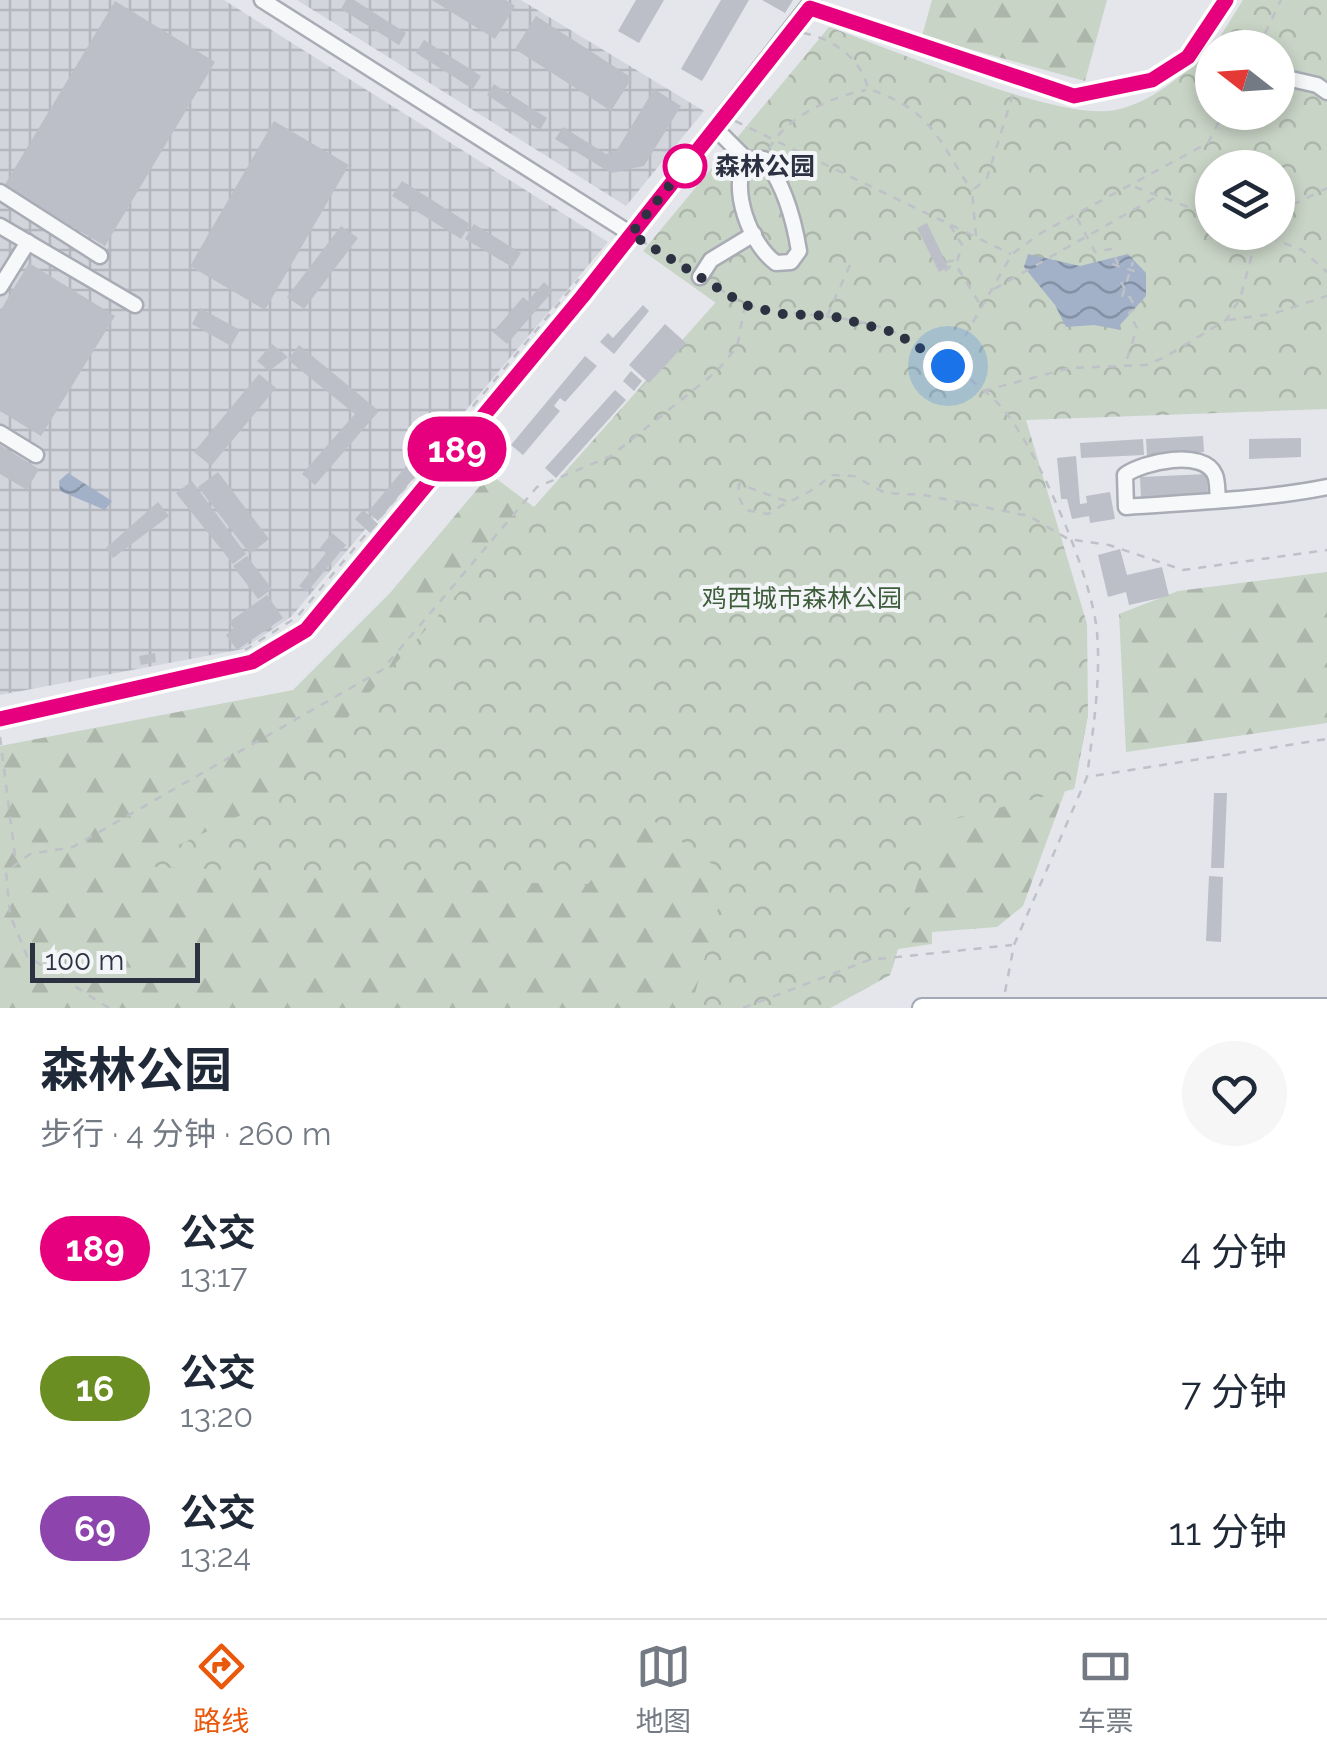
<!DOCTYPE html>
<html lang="zh">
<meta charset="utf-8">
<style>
:root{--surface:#fff;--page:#f6f6f7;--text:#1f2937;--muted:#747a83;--line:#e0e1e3;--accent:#ea580c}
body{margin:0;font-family:Raleway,"Noto Sans SC",sans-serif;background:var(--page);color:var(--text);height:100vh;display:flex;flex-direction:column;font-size:38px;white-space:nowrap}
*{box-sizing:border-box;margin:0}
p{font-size:32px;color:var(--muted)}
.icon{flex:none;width:55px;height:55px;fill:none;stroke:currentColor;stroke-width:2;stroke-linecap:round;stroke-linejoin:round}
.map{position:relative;height:1008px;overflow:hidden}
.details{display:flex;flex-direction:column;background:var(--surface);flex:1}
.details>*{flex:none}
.badge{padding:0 20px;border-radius:32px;font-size:35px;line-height:65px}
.needle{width:65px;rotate:287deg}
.tools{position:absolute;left:1195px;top:30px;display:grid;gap:20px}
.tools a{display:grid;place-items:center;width:100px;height:100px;border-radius:50%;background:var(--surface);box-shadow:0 5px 15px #0003;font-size:50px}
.scale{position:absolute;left:30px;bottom:25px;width:170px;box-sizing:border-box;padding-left:10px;border:5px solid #2d3243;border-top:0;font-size:28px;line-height:35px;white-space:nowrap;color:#2d3243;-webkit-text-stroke:8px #f4f5f8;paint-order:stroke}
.you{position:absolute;width:50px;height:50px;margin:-25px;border:8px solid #fff;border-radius:50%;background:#1a73e8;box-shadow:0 0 0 15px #1a73e833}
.map>.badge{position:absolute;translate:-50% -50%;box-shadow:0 0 0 5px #fff}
.round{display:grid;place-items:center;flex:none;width:105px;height:105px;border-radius:52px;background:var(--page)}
.summary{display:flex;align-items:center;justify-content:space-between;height:170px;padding:0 40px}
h1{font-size:48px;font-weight:700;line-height:75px}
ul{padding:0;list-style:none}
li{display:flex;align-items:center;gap:30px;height:140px;padding:0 40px}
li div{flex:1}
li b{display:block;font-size:38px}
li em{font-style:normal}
li .badge{min-width:110px;font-weight:700;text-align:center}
.dock{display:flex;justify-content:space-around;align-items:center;height:140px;border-top:2px solid var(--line);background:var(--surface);font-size:28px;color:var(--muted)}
.dock a{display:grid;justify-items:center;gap:5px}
.dock .current{color:var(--accent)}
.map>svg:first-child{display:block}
</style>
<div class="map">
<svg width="1327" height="1008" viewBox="0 0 1327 1008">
<defs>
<pattern id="industrial-grid" width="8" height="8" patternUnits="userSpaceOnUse" patternTransform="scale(2.5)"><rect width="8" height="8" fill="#d3d5dd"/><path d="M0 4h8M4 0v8" fill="none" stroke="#b5b7bf"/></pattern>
<pattern id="forest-firs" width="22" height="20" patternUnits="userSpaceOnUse" patternTransform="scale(2.5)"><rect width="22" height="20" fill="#c8d4c6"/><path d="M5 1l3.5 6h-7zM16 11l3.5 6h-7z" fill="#acb6ab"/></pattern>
<pattern id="park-crowns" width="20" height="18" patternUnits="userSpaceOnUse" patternTransform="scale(2.5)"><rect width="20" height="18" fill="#c8d4c6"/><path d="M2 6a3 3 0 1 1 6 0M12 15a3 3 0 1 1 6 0" fill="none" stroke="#acb6ab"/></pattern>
<pattern id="water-waves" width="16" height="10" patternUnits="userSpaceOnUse" patternTransform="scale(2.5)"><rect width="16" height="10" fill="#a2b0c8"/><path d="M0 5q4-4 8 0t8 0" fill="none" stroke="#8490a4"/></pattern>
</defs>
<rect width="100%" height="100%" fill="#e4e6eb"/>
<g fill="url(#industrial-grid)">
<polygon points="0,0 224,0 608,242 291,617 243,649 0,695"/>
<polygon points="297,0 521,0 704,111 626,206"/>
</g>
<g fill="url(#forest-firs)">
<polygon points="932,0 1107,0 1085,81 922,36"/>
<polygon points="716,302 1088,715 1074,789 1065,791 1023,906 997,927 932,932 932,944 898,949 890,975 830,1008 0,1008 0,746 293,690 390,593 490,474 534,507"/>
<polygon points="1327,572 1327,723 1126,752 1119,614 1178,591"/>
</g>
<path fill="url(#park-crowns)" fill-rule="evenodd" d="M 1243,0 L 1327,0 L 1327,409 L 1026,420 L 1087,624 L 1088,715 L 1074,789 L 935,824 L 890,975 L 830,1008 L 691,1008 L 727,875 L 647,816 L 587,885 L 135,866 L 276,798 L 716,303 L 643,251 L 829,27 C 895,50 1045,116 1108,111 C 1148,107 1185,73 1212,48 L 1212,112 L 1278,112 L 1278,48 L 1213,48 ZM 1212,168 L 1278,168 L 1278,232 L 1212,232 Z"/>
<g fill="url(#water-waves)">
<polygon points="1028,254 1080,266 1128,254 1146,273 1146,296 1120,325 1121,330 1094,325 1066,327 1055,305 1024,267"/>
<polygon points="68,473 112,501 105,510 60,491 59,481"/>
</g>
<g fill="#bcbfc8">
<polygon points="346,0 354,0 406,33 399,45 341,9"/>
<polygon points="432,0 506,0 515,6 495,39"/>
<polygon points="636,0 664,0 639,43 618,31"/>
<polygon points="721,0 749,0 702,81 681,69"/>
<polygon points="762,0 793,0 785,13"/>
<polygon points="115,1 215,62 105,246 4,186"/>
<polygon points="536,16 632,78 611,111 515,49"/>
<polygon points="424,40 481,76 473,89 416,53"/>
<polygon points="494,84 547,118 540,130 487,95"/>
<polygon points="654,89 681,106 644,166 611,173 555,139 563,127 606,154 617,150"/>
<polygon points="274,121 349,165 265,310 190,266"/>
<polygon points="402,181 470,224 461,239 392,196"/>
<polygon points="927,223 948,267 939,272 917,228"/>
<polygon points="474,224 521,253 512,267 465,239"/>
<polygon points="341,226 358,238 304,309 287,297"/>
<polygon points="29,263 115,316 41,436 0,411 0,311"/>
<polygon points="544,282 553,291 507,344 493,332 523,297 528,301"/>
<polygon points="643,305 649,311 614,354 600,342 608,333 613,338"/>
<polygon points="200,308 240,330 231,346 192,324"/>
<polygon points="665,324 686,343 649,383 629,365"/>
<polygon points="272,344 288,357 269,371 257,361"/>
<polygon points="299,345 379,411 315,485 302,474 355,414 288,360"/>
<polygon points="585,356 597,366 565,402 560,398 554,406 560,411 523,455 511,445"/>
<polygon points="631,371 642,381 634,391 623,381"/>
<polygon points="259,374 276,388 211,466 194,452"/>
<polygon points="615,390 626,400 556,478 545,468"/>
<polygon points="1203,436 1204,452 1147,455 1146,439"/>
<polygon points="1301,438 1301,457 1249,459 1249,439"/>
<polygon points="1143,439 1144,455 1081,458 1080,443"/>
<polygon points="0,445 39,469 27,490 0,474"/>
<polygon points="417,453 427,462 378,521 368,512"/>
<polygon points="1076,456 1080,504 1087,503 1086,496 1110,492 1115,519 1090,523 1089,516 1072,519 1067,499 1061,499 1057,458"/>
<polygon points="218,472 269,539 250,554 198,487"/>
<polygon points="1207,474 1208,495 1141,498 1140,477"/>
<polygon points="192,481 246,554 233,564 176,493"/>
<polygon points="158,502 169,516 113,558 106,548"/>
<polygon points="363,510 378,524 370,533 355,519"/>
<polygon points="332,533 346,545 307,592 299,586 326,553 320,548"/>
<polygon points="1120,549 1127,575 1162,567 1169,596 1129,605 1126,592 1108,597 1098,555"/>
<polygon points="247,556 272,589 258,599 233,566"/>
<polygon points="267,595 283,618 237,650 226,635 234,629 229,622"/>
<polygon points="155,653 156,662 141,665 139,656"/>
<polygon points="1214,793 1227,793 1224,868 1211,868"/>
<polygon points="1209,876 1223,877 1221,942 1206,941"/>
</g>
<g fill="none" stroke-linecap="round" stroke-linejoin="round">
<defs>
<g id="minor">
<polyline points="262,0 631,234"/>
<polyline points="810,8 1074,96 1151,80 1188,57 1226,0"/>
<polyline points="1278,76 1317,85 1327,92"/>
<path d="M 715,128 L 746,159 C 729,189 750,244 776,263 L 791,262 L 799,251 C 794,220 784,184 764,159 L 746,159"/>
<polyline points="0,192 100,256"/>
<polyline points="0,226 135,305"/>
<polyline points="700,277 711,260 754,234"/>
<polyline points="0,287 28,242"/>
<polyline points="0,433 36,455"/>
<path d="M 1218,500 C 1217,493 1218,482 1215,475 C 1204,448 1142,462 1125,475 L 1126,507 C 1193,502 1261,500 1327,487"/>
<polyline points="0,719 252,662 306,630 582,297 813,0"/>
</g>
<polyline id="major" points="922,1008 1327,1008"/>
</defs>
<use href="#minor" stroke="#a9acb5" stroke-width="19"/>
<use href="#major" stroke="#a4a9b6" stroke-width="22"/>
<g stroke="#bec1c7" stroke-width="2.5" stroke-dasharray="8 8" stroke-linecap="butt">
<path d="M 803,33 C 832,38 862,59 868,89 C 932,109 938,140 972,191"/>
<polyline points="1258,48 1281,0"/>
<polyline points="735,121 1011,254"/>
<path d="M 769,149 C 785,117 833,96 866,90"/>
<polyline points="1135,187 1212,216"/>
<polyline points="1278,212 1327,188"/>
<polyline points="1077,218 1095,252 1111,249 1119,266"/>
<polyline points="950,225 962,245 956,265 981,306"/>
<polyline points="1254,232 1302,250 1327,272"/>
<polyline points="976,236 972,191 987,178 1014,91"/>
<polyline points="640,240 689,270"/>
<polyline points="946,262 956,260"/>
<polyline points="1112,264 1137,272"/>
<polyline points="945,271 955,262"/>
<polyline points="1121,282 1136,308 1129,313 1137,328 1125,365"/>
<polyline points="994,289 1158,196"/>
<polyline points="1122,297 1133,262"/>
<path d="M 747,305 C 796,318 849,312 896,333 C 927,346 988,388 1007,414 C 1041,458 1092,577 1097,632 C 1101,680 1093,729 1087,777"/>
<polyline points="827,316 851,263"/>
<polyline points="1228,320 1272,314 1327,296"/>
<polyline points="949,364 1012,254 1041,233 1208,143 1224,112"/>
<polyline points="983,391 1070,368 1146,365 1165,357 1226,320 1240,299 1258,232"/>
<path d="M 786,501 L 739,484 L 738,495 L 745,510 L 768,514 C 793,497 808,497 831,475 L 854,476 L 885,493 L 924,495 L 1029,516 L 1068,539 L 1109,545 L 1183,570 L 1327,550"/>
<polyline points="245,650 297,617 579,279"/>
<polyline points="0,737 16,864"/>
<polyline points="1005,992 1014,945 1087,777 1327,739"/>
<polyline points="109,1008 27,956 10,915 6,872 30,854 73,847 382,670 537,487 611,456 716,372 737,347 745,305 713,285"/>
<polyline points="743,1008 869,960 1012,945"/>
</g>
<use href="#minor" stroke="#f7f8fa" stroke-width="14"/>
<use href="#major" stroke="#fff" stroke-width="18"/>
</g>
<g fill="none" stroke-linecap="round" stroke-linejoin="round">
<defs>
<polyline id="line" points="0,719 252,662 306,630 582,297 810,8 1074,96 1152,80 1188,57 1226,0"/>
</defs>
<use href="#line" stroke="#fff" stroke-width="22"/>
<use href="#line" stroke="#e6007e" stroke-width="15"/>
<polyline stroke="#2d3243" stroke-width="10" stroke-dasharray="0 18" points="685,166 688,162 631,234 745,305 781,314 832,316 896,333 948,366"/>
</g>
<circle fill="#fff" stroke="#e6007e" stroke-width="5" cx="685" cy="166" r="20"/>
<g text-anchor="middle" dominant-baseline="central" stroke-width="8" stroke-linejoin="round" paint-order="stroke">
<g font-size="25" font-weight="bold" fill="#2d3243" stroke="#f4f5f8" text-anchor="start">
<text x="715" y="166">森林公园</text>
</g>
<g font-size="25" fill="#3e5d3b" stroke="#f4f5f8">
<text x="802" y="598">鸡西城市森林公园</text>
</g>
</g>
</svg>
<div class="tools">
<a><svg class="needle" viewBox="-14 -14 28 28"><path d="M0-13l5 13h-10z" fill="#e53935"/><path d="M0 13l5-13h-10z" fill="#747a83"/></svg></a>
<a><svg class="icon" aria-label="layers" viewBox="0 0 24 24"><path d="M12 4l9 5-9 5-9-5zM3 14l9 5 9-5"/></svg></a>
</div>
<div class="scale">100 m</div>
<div class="you" style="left:948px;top:366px"></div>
<b class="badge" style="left:457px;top:449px;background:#e6007e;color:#fff">189</b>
</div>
<section class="details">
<div class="summary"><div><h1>森林公园</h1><p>步行 · 4 分钟 · 260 m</p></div><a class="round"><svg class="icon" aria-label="heart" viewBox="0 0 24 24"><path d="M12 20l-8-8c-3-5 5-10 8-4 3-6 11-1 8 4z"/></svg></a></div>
<ul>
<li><span class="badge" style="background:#e6007e;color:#fff">189</span><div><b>公交</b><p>13:17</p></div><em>4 分钟</em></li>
<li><span class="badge" style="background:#6b8e23;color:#fff">16</span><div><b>公交</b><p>13:20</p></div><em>7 分钟</em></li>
<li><span class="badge" style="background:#8e44ad;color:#fff">69</span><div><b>公交</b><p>13:24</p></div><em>11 分钟</em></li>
</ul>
</section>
<nav class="dock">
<a class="current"><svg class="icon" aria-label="directions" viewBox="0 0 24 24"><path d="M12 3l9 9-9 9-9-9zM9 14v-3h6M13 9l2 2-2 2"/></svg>路线</a>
<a><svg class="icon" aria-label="map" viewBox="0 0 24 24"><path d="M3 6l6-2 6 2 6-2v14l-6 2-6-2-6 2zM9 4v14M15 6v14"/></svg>地图</a>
<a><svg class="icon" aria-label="tickets" viewBox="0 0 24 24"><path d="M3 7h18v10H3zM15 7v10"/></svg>车票</a>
</nav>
